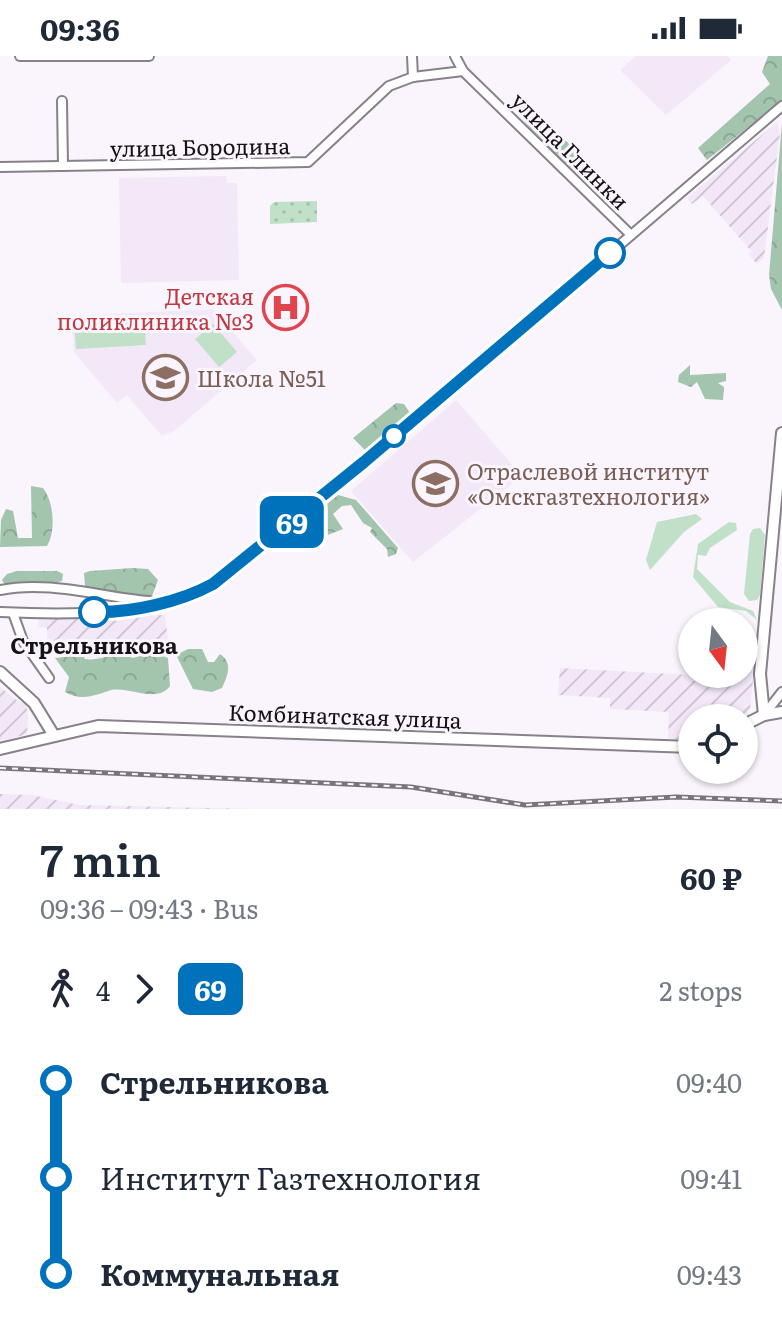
<!DOCTYPE html>
<meta charset="utf-8">
<style>
:root{--surface:#fff;--page:#f2f2f3;--text:#1f2937;--muted:#747a83}
body{margin:0;font-family:Literata,serif;background:var(--page);color:var(--text);height:100vh;display:flex;flex-direction:column;font-size:30px;white-space:nowrap}
*{box-sizing:border-box;margin:0}
p{font-size:26px;color:var(--muted)}
.icon{flex:none;width:44px;height:44px;fill:none;stroke:currentColor;stroke-width:2;stroke-linecap:round;stroke-linejoin:round}
.map{position:relative;height:753px;overflow:hidden}
.drawer{display:flex;flex-direction:column;background:var(--surface);flex:1}
.drawer>*{flex:none}
.badge{padding:0 16px;border-radius:12px;font-size:28px;line-height:52px}
.needle{width:52px;rotate:165deg}
.fabs{position:absolute;left:678px;top:552px;display:grid;gap:16px}
.fabs a{display:grid;place-items:center;width:80px;height:80px;border-radius:50%;background:var(--surface);box-shadow:0 2px 6px #0004;font-size:40px}
.map>.badge{position:absolute;translate:-50% -50%;box-shadow:0 0 0 4px #fff}
.legs{display:flex;align-items:center;gap:12px;height:88px;padding:0 40px;font-size:26px}
.legs p{margin-inline-start:auto}
.overview{display:flex;align-items:center;justify-content:space-between;height:136px;padding:0 40px}
h1{font-size:44px;font-weight:600;line-height:60px}
ul{padding:0 40px;list-style:none}
li{display:flex;align-items:center;gap:28px;height:96px;font-size:30px}
li i{display:grid;place-items:center;width:12px;height:100%;margin:0 10px;background:currentColor}
li i::after{content:'';width:20px;height:20px;margin:-10px;border:6px solid;border-radius:50%;background:var(--surface)}
li p{margin-inline-start:auto}
li:first-child i{background:linear-gradient(#0000 50%,currentColor 0)}
li:last-child i{background:linear-gradient(currentColor 50%,#0000 0)}
.status{display:flex;justify-content:space-between;align-items:center;height:56px;padding:0 40px;background:var(--surface);direction:ltr}
.status svg{height:22px;fill:currentColor}
.map>svg:first-child{display:block}
</style>
<div class="status"><b>09:36</b><svg viewBox="0 0 49 12"><path d="M0 12V9h3v3zM5 12V6h3v6zM10 12V3h3v9zM15 12V0h3v12zM26 1h20v11H26zM47 4h2v5h-2z"/></svg></div>
<div class="map">
<svg width="782" height="753" viewBox="0 0 782 753">
<defs>
<pattern id="industrial-furrows" width="10" height="10" patternUnits="userSpaceOnUse" patternTransform="scale(2)"><rect width="10" height="10" fill="#f3e8f8"/><path d="M-1 1l2-2M0 10L10 0M9 11l2-2" fill="none" stroke="#d0c6d4"/></pattern>
<pattern id="forest-crowns" width="20" height="18" patternUnits="userSpaceOnUse" patternTransform="scale(2)"><rect width="20" height="18" fill="#a3c5ad"/><path d="M2 6a3 3 0 1 1 6 0M12 15a3 3 0 1 1 6 0" fill="none" stroke="#8ca894"/></pattern>
<pattern id="park-dots" width="8" height="8" patternUnits="userSpaceOnUse" patternTransform="scale(2)"><rect width="8" height="8" fill="#c0e0c8"/><path d="M2 2h.1M6 6h.1" fill="none" stroke="#a4bfab" stroke-width="1.8" stroke-linecap="round"/></pattern>
</defs>
<rect width="100%" height="100%" fill="#faf4fd"/>
<g fill="#f3e8f8">
<polygon points="636,0 728,0 731,4 666,59 620,14"/>
<polygon points="226,120 227,127 237,127 239,224 121,227 119,122"/>
<polygon points="213,253 257,304 174,375 162,380 127,339 117,347 74,296 71,260"/>
<polygon points="456,344 522,420 413,506 351,435"/>
</g>
<g fill="url(#industrial-furrows)">
<polygon points="777,66 780,77 764,202 757,208 748,198 751,195 703,140 692,148 687,142"/>
<polygon points="165,559 170,600 162,600 159,595 136,596 135,600 128,600 127,596 106,596 105,601 86,602 85,596 47,597 47,572 38,571 39,562"/>
<polygon points="560,612 692,619 754,615 750,653 743,662 692,662 692,683 668,683 669,656 610,653 610,642 558,639"/>
<polygon points="0,631 19,646 26,646 28,661 27,678 0,686"/>
<polygon points="0,738 32,739 79,749 259,753 0,753"/>
</g>
<g fill="#c0e0c8">
<polygon points="144,259 146,289 76,293 74,263"/>
<polygon points="213,268 237,296 219,311 195,283"/>
<polygon points="696,458 702,463 684,476 650,514 646,504 657,466"/>
<polygon points="729,466 736,467 737,474 710,492 706,500 698,499 697,513 730,546 753,555 757,564 746,555 718,551 693,521 698,488"/>
<polygon points="760,472 765,479 760,539 757,544 749,545 744,538 750,478 753,473"/>
</g>
<g fill="url(#forest-crowns)">
<polygon points="768,0 782,0 782,44 707,104 698,92 770,28 762,16"/>
<polygon points="519,44 527,47 596,114 601,122 598,129 590,133 528,70 514,50"/>
<polygon points="782,67 782,254 771,233 769,219"/>
<polygon points="690,309 690,319 726,317 726,325 718,327 724,331 723,344 705,343 697,326 691,331 678,326 679,319"/>
<polygon points="396,347 404,348 412,360 381,380 368,397 353,382"/>
<path d="M 31,430 L 43,432 C 54,446 56,475 47,490 L 0,491 L 1,464 L 6,453 L 13,455 L 18,482 L 32,482 Z"/>
<polygon points="338,439 356,444 398,492 396,498 388,501 387,493 370,476 372,472 363,467 351,449 342,450 333,458 343,473 320,482 303,467"/>
<path d="M 133,512 L 148,513 L 158,524 L 152,540 C 136,543 100,536 85,530 L 84,517 L 90,515 Z"/>
<polygon points="17,515 57,515 63,518 62,525 47,529 5,529 2,524 7,518"/>
<path d="M 188,593 L 202,593 L 208,606 L 214,606 L 220,598 C 233,607 228,619 222,632 L 212,636 L 193,633 L 176,599 Z"/>
<path d="M 152,596 L 168,602 L 170,630 C 156,649 126,628 108,635 C 94,640 80,645 65,636 L 69,621 L 55,602 L 83,599 L 85,603 C 106,606 113,592 133,602 Z"/>
</g>
<polygon fill="url(#park-dots)" points="317,145 317,166 270,168 270,150 274,146"/>
<g fill="none" stroke-linecap="round" stroke-linejoin="round">
<defs>
<g id="minor">
<polyline points="20,0 149,0"/>
<polyline points="412,0 413,21"/>
<polyline points="455,0 463,15 631,179"/>
<polyline points="62,45 63,110"/>
<polyline points="0,111 308,106 389,30 413,21 463,15"/>
<path d="M 0,534 C 49,524 100,541 149,545"/>
<path d="M 0,556 C 66,559 154,561 213,528 L 456,329 L 782,50"/>
<polyline points="13,557 23,585 49,622"/>
<polyline points="764,659 782,636"/>
</g>
<g id="major">
<polyline points="0,616 34,647 53,678"/>
<polyline points="764,659 760,618 782,377"/>
<polyline points="744,669 764,659 782,656"/>
<polyline points="0,693 98,670 692,691"/>
</g>
</defs>
<use href="#minor" stroke="#87818a" stroke-width="12"/>
<use href="#major" stroke="#87818a" stroke-width="14"/>
<use href="#minor" stroke="#fff" stroke-width="8"/>
<use href="#major" stroke="#fff" stroke-width="10"/>
<defs>
<polyline id="rail" points="0,712 411,731 525,749 676,741 782,745"/>
</defs>
<use href="#rail" stroke="#79747a" stroke-width="5"/>
<use href="#rail" stroke="#faf4fd" stroke-width="2" stroke-dasharray="6" stroke-linecap="butt"/>
</g>
<g fill="none" stroke-linecap="round" stroke-linejoin="round">
<defs>
<path id="line-1" d="M 94,556 C 131,557 180,546 213,528 L 364,406 L 610,197"/>
</defs>
<use href="#line-1" stroke="#fff" stroke-width="18"/>
<use href="#line-1" stroke="#0072bc" stroke-width="12"/>
</g>
<defs>
<symbol id="hospital-ring" viewBox="-11 -11 22 22"><circle r="9.5" fill="#faf4fd" stroke="#e0444e" stroke-width="1.5"/><path d="M-5-5h3v3.5h4V-5h3V5h-3V1.5h-4V5h-3Z" fill="#e0444e"/></symbol>
<symbol id="school-ring" viewBox="-11 -11 22 22"><circle r="9.5" fill="#faf4fd" stroke="#8d6e63" stroke-width="1.5"/><path d="M0-5L7-2L0 1L-7-2ZM-4 1L0 2.5L4 1V4Q0 6-4 4Z" fill="#8d6e63"/></symbol>
<symbol id="university-ring" viewBox="-11 -11 22 22"><circle r="9.5" fill="#faf4fd" stroke="#8d6e63" stroke-width="1.5"/><path d="M0-5L7-2L0 1L-7-2ZM-4 1L0 2.5L4 1V4Q0 6-4 4Z" fill="#8d6e63"/></symbol>
</defs>
<g fill-rule="evenodd">
<use href="#hospital-ring" x="260" y="226" width="51" height="51"/>
<use href="#school-ring" x="140" y="296" width="51" height="51"/>
<use href="#university-ring" x="410" y="402" width="51" height="51"/>
</g>
<g fill="#fff" stroke="#0072bc" stroke-width="4">
<circle cx="610" cy="197" r="14"/>
<circle cx="394" cy="380" r="10"/>
<circle cx="94" cy="556" r="14"/>
</g>
<g text-anchor="middle" dominant-baseline="central" stroke-width="6" stroke-linejoin="round" paint-order="stroke">
<g font-size="22" fill="#161316" stroke="#faf4fd">
<text transform="translate(200 90) rotate(-1)">улица Бородина</text>
<text transform="translate(571 94) rotate(45)">улица Глинки</text>
<text transform="translate(345 659) rotate(2)">Комбинатская улица</text>
</g>
<g font-size="22" fill="#be3a42" stroke="#faf4fd" text-anchor="end">
<text x="254" y="239">Детская<tspan x="254" dy="25">поликлиника №3</tspan></text>
</g>
<g font-size="22" fill="#785e54" stroke="#faf4fd" text-anchor="start">
<text x="197" y="321">Школа №51</text>
<text x="467" y="414">Отраслевой институт<tspan x="467" dy="25">«Омскгазтехнология»</tspan></text>
</g>
<g font-size="22" font-weight="bold" fill="#161316" stroke="#faf4fd">
<text x="94" y="588">Стрельникова</text>
</g>
</g>
</svg>
<div class="fabs">
<a><svg class="needle" viewBox="-14 -14 28 28"><path d="M0-13l5 13h-10z" fill="#e53935"/><path d="M0 13l5-13h-10z" fill="#747a83"/></svg></a>
<a><svg class="icon" aria-label="locate" viewBox="0 0 24 24"><circle cx="12" cy="12" r="6"/><path d="M12 2v4M12 18v4M2 12h4M18 12h4"/></svg></a>
</div>
<b class="badge" style="left:292px;top:466px;background:#0072bc;color:#fff">69</b>
</div>
<section class="drawer">
<div class="overview"><div><h1>7 min</h1><p>09:36 – 09:43 · Bus</p></div><b>60 ₽</b></div>
<div class="legs"><svg class="icon" aria-label="walk" viewBox="0 0 24 24"><circle cx="13" cy="4" r="2"/><path d="M13 8l-2 6 4 7M11 14l-3 7M7 12l3-4h3l4 4"/></svg>4<svg class="icon" aria-label="forward" viewBox="0 0 24 24"><path d="M9 5l7 7-7 7"/></svg><b class="badge" style="background:#0072bc;color:#fff">69</b><p>2 stops</p></div>
<ul>
<li><i style="color:#0072bc"></i><b>Стрельникова</b><p>09:40</p></li>
<li><i style="color:#0072bc"></i><span>Институт Газтехнология</span><p>09:41</p></li>
<li><i style="color:#0072bc"></i><b>Коммунальная</b><p>09:43</p></li>
</ul>
</section>
